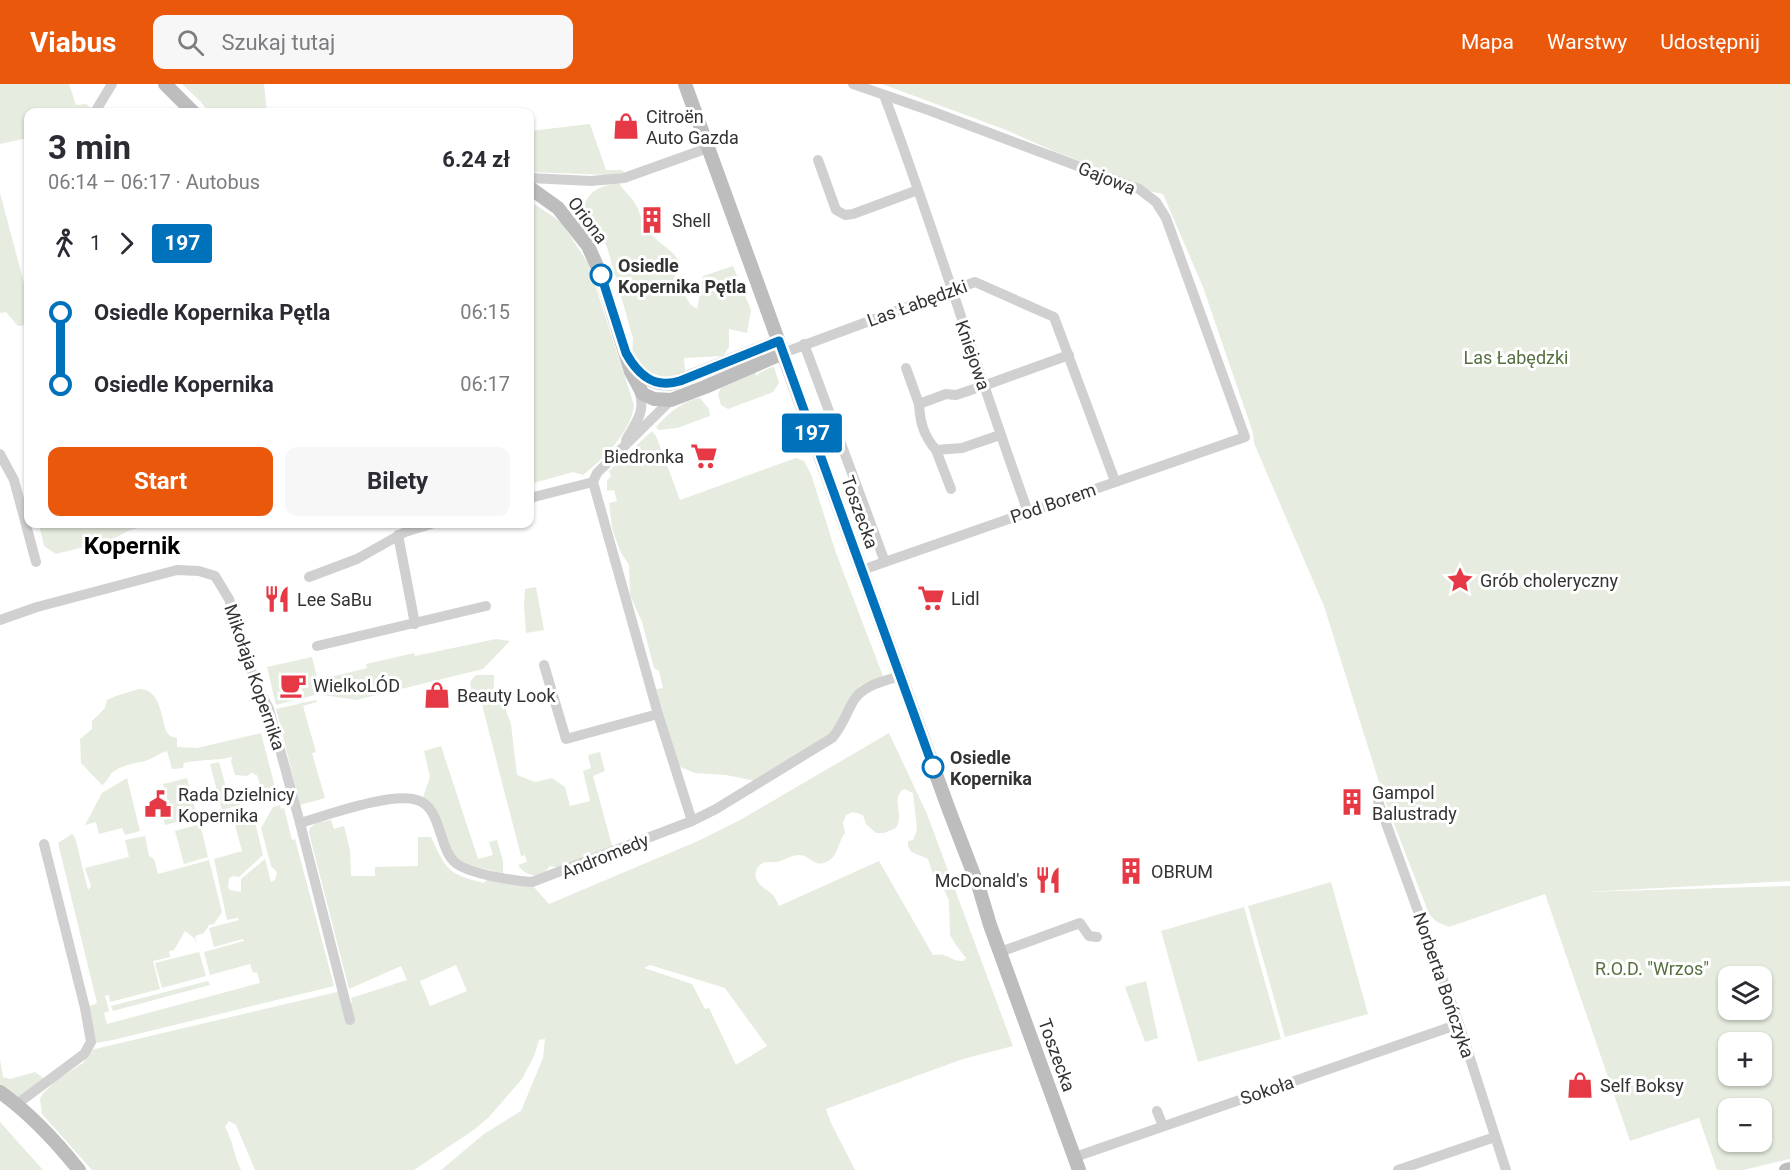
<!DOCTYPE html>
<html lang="pl">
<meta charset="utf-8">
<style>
:root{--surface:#fff;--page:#f7f7f7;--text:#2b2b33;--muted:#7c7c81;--accent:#ea580c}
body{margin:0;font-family:Roboto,sans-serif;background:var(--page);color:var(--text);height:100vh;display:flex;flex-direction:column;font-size:22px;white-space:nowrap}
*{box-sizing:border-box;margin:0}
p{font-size:20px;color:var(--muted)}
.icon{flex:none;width:33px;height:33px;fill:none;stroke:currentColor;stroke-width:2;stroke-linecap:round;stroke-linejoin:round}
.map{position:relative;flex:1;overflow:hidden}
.sheet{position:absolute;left:24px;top:24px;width:510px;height:420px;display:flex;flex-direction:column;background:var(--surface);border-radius:12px;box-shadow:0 2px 4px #0004}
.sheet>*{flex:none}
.badge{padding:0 12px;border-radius:4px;font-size:21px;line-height:39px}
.controls{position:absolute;left:1718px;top:882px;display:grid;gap:12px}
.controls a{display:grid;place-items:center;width:54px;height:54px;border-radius:12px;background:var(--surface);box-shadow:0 2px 4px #0004;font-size:30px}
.map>.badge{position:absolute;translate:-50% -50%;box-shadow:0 0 0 3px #fff}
.legs{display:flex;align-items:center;gap:9px;height:66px;padding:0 24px;font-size:20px}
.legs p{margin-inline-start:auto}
.overview{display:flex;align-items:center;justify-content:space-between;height:102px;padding:0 24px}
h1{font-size:33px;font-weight:700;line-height:45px}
.cta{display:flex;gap:12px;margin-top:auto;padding:12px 24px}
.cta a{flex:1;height:69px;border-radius:12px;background:var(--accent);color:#fff;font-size:24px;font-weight:700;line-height:69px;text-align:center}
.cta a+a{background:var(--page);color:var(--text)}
ul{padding:0 24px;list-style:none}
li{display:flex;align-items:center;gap:21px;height:72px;font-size:22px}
li i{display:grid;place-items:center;width:9px;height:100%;margin:0 8px;background:currentColor}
li i::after{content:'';width:15px;height:15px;margin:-8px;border:4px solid;border-radius:50%;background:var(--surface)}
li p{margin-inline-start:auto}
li:first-child i{background:linear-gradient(#0000 50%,currentColor 0)}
li:last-child i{background:linear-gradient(currentColor 50%,#0000 0)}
header{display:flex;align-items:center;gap:36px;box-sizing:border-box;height:84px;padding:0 30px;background:var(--accent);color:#fff}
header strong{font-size:28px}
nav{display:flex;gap:33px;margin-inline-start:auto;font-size:21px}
.search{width:420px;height:54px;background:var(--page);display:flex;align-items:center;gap:15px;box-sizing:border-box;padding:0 21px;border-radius:12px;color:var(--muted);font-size:22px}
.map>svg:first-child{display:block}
</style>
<header>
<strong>Viabus</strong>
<div class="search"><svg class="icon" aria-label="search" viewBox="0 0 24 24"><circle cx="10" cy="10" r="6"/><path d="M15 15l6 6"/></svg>Szukaj tutaj</div>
<nav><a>Mapa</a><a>Warstwy</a><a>Udostępnij</a></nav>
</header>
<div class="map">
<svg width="1790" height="1086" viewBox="0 0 1790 1086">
<rect width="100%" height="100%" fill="#fff"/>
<g fill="#e6ecdf" fill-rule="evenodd">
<polygon points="0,0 69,0 76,21 86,20 93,25 91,28 28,28 28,48 27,48 28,54 0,60"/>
<polygon points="182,0 264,0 267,28 208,28 201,18"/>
<path d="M 882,0 L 1790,0 L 1790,797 L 1585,808 L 1790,802 L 1790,1075 L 1743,1086 L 1717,1086 L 1699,1034 L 1630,1057 L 1545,810 L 1449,843 L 1437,838 L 1429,830 L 1384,714 L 1324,522 L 1254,359 L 1253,349 L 1203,203 L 1163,110 L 1139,105 L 1106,87 L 1056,68 L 1006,46 ZM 1728,892 L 1761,892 L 1761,926 L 1728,926 ZM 1728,958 L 1761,958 L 1761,992 L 1728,992 ZM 1728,1024 L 1761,1024 L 1761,1058 L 1728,1058 Z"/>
<polygon points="590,40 606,86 622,86 625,89 608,91 530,88 530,47"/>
<path d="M 619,99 C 624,108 632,113 636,121 C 641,130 641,139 648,147 C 658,160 675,166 681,181 L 674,194 L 690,220 L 697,225 L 703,192 L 733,182 L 751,226 L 747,249 L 729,245 L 729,263 L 723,272 L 684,274 L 685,287 L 681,293 L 658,296 L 632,272 L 633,254 L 607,163 L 584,127 C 585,107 602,101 619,99 Z"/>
<polygon points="0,109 25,203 28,203 28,241 18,242 6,228 0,229"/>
<path d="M 530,117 L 561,138 L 588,179 L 634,321 C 632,347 602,376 583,391 L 573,388 L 530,400 Z"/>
<polygon points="772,283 774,283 779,299 773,308 728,325 721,321 718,310 721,304 755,288 757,292 759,289"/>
<path d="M 700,314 L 709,325 L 710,332 L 677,344 L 659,346 L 656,343 C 667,331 683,316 700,314 Z"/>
<polygon points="652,347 656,352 680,416 796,374 804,377 811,390 836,469 883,592 859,602 859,610 841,645 761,698 726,691 695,689 678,682 656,605 663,604 659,587 654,584 642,538 630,511 629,481 620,467 612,444 609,419 617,417 614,406 607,407 607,397 611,392 609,387"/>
<polygon points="39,440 155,440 130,446 111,456 56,470 44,462"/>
<polygon points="536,503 544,546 526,549 524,522 525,505"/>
<polygon points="496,555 510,557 483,585 356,616 323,611 319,596 367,584 366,580 414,569 415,572"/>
<polygon points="312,573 321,609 297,616 296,611 303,609 299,596 286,600 288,608 291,607 295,616 276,621 267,583"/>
<path d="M 476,591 L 494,591 L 494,602 L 490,614 L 502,616 L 511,640 L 517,691 L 535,698 L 552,694 L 565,703 L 570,722 L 590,717 L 583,687 L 591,684 L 588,671 L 600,668 L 605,687 L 593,692 L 613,765 L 566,785 L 550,782 C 541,795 527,794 518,781 L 527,778 L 525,771 L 521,772 L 479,609 L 472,610 L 470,598 Z"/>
<path d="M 139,605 C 160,605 161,631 166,647 L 170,652 L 177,654 L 177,663 L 197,664 L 261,649 L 278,715 L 269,717 L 264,714 L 257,691 L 254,691 L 253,688 L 247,692 L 235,691 L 231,677 L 232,673 C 216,677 200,675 184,679 L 183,684 L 172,685 L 167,667 C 159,669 152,675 145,677 C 135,679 122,681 113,688 C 108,692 108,698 102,701 L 81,679 L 80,655 L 92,645 L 92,637 L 105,624 L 107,616 L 116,612 Z"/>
<polygon points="316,616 317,618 303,622 316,668 312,669 325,714 300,721 276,625"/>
<path d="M 889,649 L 927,730 L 1013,962 L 963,975 L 826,1025 L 831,1039 L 855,1086 L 441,1086 L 484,1050 L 521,1027 L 543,974 L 545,955 L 539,956 L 534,972 L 522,995 L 489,1033 L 475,1045 L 414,1086 L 255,1086 L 236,1041 L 229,1037 L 225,1043 C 233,1057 234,1072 241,1086 L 92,1086 L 42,1030 L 40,1015 L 43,1009 L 53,1000 L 17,1020 L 0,1008 L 0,975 L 3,993 L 10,995 L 35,988 L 41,992 L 49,1001 L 83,979 L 91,966 L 341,907 L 344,921 L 352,918 L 351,914 L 407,896 L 401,882 L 349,905 L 309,749 L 310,744 L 316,739 L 331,736 L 334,745 L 344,742 L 350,766 L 351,792 L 375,792 L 375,783 L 418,782 L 418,753 L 431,753 C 446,786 448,790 484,799 L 488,794 L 533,802 L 549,820 L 698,757 L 740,736 ZM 904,705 L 913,709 L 917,746 L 913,756 L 908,757 C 907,771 918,769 928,775 L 934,793 L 942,801 L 949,817 L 950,851 L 956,861 L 966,874 L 963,877 C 951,878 948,868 933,871 L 879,777 L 779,822 C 777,818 775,813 772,810 C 768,806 761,803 758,798 C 753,792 756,782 763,779 C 767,777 773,779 777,778 C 785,776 791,771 799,771 C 809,771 813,782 824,779 C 839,774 837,759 845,749 L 843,739 L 846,731 L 853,728 L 863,731 L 866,740 L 876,749 L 884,749 L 896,744 C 905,731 890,714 904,705 ZM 456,881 L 467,907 L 430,922 L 420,897 ZM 650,881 L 725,904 L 767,962 L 736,981 L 709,924 L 705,925 L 692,900 L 644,884 Z"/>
<polygon points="441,662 478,775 493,771 489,758 497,756 503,777 503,789 469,781 454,774 422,716 430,693 424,667"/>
<polygon points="219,678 229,714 238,712 240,721 222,726 210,680"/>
<polygon points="127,694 140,747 125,751 122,744 99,750 96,738 85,741 102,709"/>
<polygon points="187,694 197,733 165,741 162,728 170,726 163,700"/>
<polygon points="280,721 281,725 284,724 292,756 295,755 334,902 113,956 91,960 85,924 97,919 58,759 72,750 75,753 88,806 91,802 85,784 129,773 125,756 145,752 149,772 154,775 158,790 209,776 222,828 214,840 209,841 204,849 195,852 197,860 194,854 185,847 174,866 169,867 170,873 153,877 160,905 110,918 109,911 105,912 109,927 104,929 107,940 260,899 257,888 253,889 250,880 210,891 204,868 244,857 243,855 214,863 209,844 239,836 238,834 227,836 214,775 242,767 234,737 244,734 247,739 255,738 263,771 239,793 233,792 229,794 228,803 230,806 241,808 241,795 265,775 271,798 275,796 277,788 271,782 261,744 273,723"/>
<polygon points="200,740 208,773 184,780 175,747"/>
<polygon points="1331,798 1368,930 1285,953 1248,822"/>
<polygon points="1244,823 1281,955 1198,978 1161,847"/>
<polygon points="199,868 206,892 162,904 155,879"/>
<polygon points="208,897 210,901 113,927 111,922"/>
<polygon points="1146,897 1158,954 1145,958 1125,903"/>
<polygon points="0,1038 43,1086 0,1086"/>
</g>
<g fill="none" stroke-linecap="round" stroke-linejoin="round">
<g stroke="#d0d0d0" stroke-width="10">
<polyline points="853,0 931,27 1139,105 1156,118 1166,134 1245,353 862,486"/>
<path d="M 884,11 C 936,149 978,290 1028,428"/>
<polyline points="95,28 112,0"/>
<polyline points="818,76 836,126 845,131 853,130 918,106"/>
<polyline points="530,94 591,97 624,94 708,64"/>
<polyline points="804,260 885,478"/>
<polyline points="783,269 975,198 1054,233 1115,397"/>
<polyline points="906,284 919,320"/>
<path d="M 1000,351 L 962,364 L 936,366 C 924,352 920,339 919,320 L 946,310 L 956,311 L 983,302 L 1069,271"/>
<path d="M 626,356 C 637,337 647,326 638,304"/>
<polyline points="936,366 951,405"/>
<polyline points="0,370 14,396 36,478"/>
<polyline points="593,398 658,630 692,737"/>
<polyline points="530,414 593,398 597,389 671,316"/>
<polyline points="398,451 415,540"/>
<polyline points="309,493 357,475 405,448 431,440"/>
<polyline points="0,536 37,523 177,486 199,487 215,492 229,515 254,595 269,625 300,739 350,936"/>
<polyline points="317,562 486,522"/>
<polyline points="544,581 566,655 658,630"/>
<polyline points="1378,717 1459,940 1506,1086"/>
<path d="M 300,739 C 328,731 391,708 417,716 C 443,724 437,765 457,780 C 471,790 515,797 532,798 L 692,737 L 716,725 L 832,654 C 843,642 846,629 854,616 C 863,601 885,597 900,592"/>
<polyline points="1000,868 1080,839 1089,852 1097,853"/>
<polyline points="17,1020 84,970 91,958 85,924 44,760"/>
<polyline points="1157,1027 1163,1042"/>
<polyline points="1075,1073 1459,940"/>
<polyline points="1398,1086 1495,1053"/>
</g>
<g stroke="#bdbdbd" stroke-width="14">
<polyline points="165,0 193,28"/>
<polyline points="685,0 949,726 979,804 990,841 1079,1086"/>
<polyline points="530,104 558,124 588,162 601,191 631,288 643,310 654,315 671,316 705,303 783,269"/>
<path d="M 631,279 C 643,293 654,302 674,299 L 779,257"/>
<path d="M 0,1008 C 31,1030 55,1056 79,1086"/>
<polyline points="1786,1086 1790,1085"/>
</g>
</g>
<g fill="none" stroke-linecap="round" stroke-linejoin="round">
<defs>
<path id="line-1" d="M 601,191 L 626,269 C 638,291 654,305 680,297 L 779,257 L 933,683"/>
</defs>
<use href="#line-1" stroke="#fff" stroke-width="14"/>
<use href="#line-1" stroke="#0072bc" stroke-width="9"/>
</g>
<defs>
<symbol id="shop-bare" viewBox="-9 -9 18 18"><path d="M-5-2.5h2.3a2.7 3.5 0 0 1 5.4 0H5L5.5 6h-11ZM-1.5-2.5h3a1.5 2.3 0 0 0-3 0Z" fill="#e63946" stroke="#fff" stroke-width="2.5" paint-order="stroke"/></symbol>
<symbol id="building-bare" viewBox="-9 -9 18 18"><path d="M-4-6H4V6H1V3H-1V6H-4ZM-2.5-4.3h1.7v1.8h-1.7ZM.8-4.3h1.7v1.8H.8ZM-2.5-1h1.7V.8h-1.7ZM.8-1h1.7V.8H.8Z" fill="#e63946" stroke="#fff" stroke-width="2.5" paint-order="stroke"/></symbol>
<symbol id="supermarket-bare" viewBox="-9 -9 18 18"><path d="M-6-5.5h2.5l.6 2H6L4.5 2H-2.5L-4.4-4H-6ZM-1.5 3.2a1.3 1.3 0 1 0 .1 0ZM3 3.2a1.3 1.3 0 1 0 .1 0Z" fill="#e63946" stroke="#fff" stroke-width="2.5" paint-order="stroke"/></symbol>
<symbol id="sight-bare" viewBox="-9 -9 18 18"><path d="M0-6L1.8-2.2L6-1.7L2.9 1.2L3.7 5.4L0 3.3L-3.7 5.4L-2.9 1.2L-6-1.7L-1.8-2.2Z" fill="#e63946" stroke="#fff" stroke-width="2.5" paint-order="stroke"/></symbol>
<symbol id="restaurant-bare" viewBox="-9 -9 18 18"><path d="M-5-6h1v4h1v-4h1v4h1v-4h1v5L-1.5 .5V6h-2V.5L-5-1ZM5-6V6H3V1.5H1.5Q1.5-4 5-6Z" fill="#e63946" stroke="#fff" stroke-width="2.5" paint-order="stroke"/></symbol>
<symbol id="cafe-bare" viewBox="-9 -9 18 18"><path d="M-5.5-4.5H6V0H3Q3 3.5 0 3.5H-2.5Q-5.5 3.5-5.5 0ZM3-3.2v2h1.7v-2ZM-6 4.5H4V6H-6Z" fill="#e63946" stroke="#fff" stroke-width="2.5" paint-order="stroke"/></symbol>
<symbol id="civic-bare" viewBox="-9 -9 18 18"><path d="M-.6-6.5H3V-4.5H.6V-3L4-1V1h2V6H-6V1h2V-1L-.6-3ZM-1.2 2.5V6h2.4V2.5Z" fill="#e63946" stroke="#fff" stroke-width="2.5" paint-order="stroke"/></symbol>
</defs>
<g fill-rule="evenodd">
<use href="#shop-bare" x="607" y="23" width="38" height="38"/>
<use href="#building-bare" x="633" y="117" width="38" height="38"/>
<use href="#supermarket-bare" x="685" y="353" width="38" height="38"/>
<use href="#sight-bare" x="1441" y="477" width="38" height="38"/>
<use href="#supermarket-bare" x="912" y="495" width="38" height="38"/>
<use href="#restaurant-bare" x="258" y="496" width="38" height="38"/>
<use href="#cafe-bare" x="274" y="582" width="38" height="38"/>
<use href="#shop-bare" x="418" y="592" width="38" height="38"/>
<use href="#building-bare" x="1333" y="699" width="38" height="38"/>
<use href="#civic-bare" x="139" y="701" width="38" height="38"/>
<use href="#building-bare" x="1112" y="768" width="38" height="38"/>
<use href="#restaurant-bare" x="1029" y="777" width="38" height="38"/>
<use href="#shop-bare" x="1561" y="982" width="38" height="38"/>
</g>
<g fill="#fff" stroke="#0072bc" stroke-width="3">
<circle cx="601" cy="191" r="10"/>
<circle cx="933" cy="683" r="10"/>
</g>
<g text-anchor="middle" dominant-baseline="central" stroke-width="6" stroke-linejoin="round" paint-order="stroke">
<g font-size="18" fill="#333" stroke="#fff" text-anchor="start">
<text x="646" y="32">Citroën<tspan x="646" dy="21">Auto Gazda</tspan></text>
<text x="672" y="136">Shell</text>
<text x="684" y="372" text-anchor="end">Biedronka</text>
<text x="1480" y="496">Grób choleryczny</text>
<text x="951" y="514">Lidl</text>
<text x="297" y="515">Lee SaBu</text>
<text x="313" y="601">WielkoLÓD</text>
<text x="457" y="611">Beauty Look</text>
<text x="1372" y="708">Gampol<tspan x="1372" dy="21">Balustrady</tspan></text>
<text x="178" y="710">Rada Dzielnicy<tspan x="178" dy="21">Kopernika</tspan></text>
<text x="1151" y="787">OBRUM</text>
<text x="1028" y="796" text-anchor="end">McDonald's</text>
<text x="1600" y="1001">Self Boksy</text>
</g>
<g font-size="18" fill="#333" stroke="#fff">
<text transform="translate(1107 94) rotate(22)">Gajowa</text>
<text transform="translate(588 136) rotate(53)">Oriona</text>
<text transform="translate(917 219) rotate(-20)">Las Łabędzki</text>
<text transform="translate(973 271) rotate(71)">Kniejowa</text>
<text transform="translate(1053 419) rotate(-19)">Pod Borem</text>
<text transform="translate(860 428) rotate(70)">Toszecka</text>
<text transform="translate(255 593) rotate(71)">Mikołaja Kopernika</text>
<text transform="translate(605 772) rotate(-22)">Andromedy</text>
<text transform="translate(1444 901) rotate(71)">Norberta Bończyka</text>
<text transform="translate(1057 971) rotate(70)">Toszecka</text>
<text transform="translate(1267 1006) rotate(-19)">Sokoła</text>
</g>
<g font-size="18" font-weight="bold" fill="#333" stroke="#fff" text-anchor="start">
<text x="618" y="181">Osiedle<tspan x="618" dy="21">Kopernika Pętla</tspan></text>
<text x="950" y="673">Osiedle<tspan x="950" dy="21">Kopernika</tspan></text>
</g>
<g font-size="18" fill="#56703f" stroke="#fff">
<text x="1516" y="273">Las Łabędzki</text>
<text x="1652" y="884">R.O.D. "Wrzos"</text>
</g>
<g font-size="24" font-weight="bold" fill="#000" stroke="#fff">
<text x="132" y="462">Kopernik</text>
</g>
</g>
</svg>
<div class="controls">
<a><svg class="icon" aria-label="layers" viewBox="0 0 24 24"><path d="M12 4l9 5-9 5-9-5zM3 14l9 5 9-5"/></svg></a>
<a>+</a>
<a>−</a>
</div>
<b class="badge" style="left:812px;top:349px;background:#0072bc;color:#fff">197</b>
<section class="sheet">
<div class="overview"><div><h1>3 min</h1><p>06:14 – 06:17 · Autobus</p></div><b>6.24 zł</b></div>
<div class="legs"><svg class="icon" aria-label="walk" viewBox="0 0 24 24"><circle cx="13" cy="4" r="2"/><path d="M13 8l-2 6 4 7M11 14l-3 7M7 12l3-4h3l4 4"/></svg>1<svg class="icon" aria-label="forward" viewBox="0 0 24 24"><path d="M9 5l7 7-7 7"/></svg><b class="badge" style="background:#0072bc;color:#fff">197</b></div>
<ul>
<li><i style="color:#0072bc"></i><b>Osiedle Kopernika Pętla</b><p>06:15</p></li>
<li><i style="color:#0072bc"></i><b>Osiedle Kopernika</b><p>06:17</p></li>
</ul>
<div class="cta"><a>Start</a><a>Bilety</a></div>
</section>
</div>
